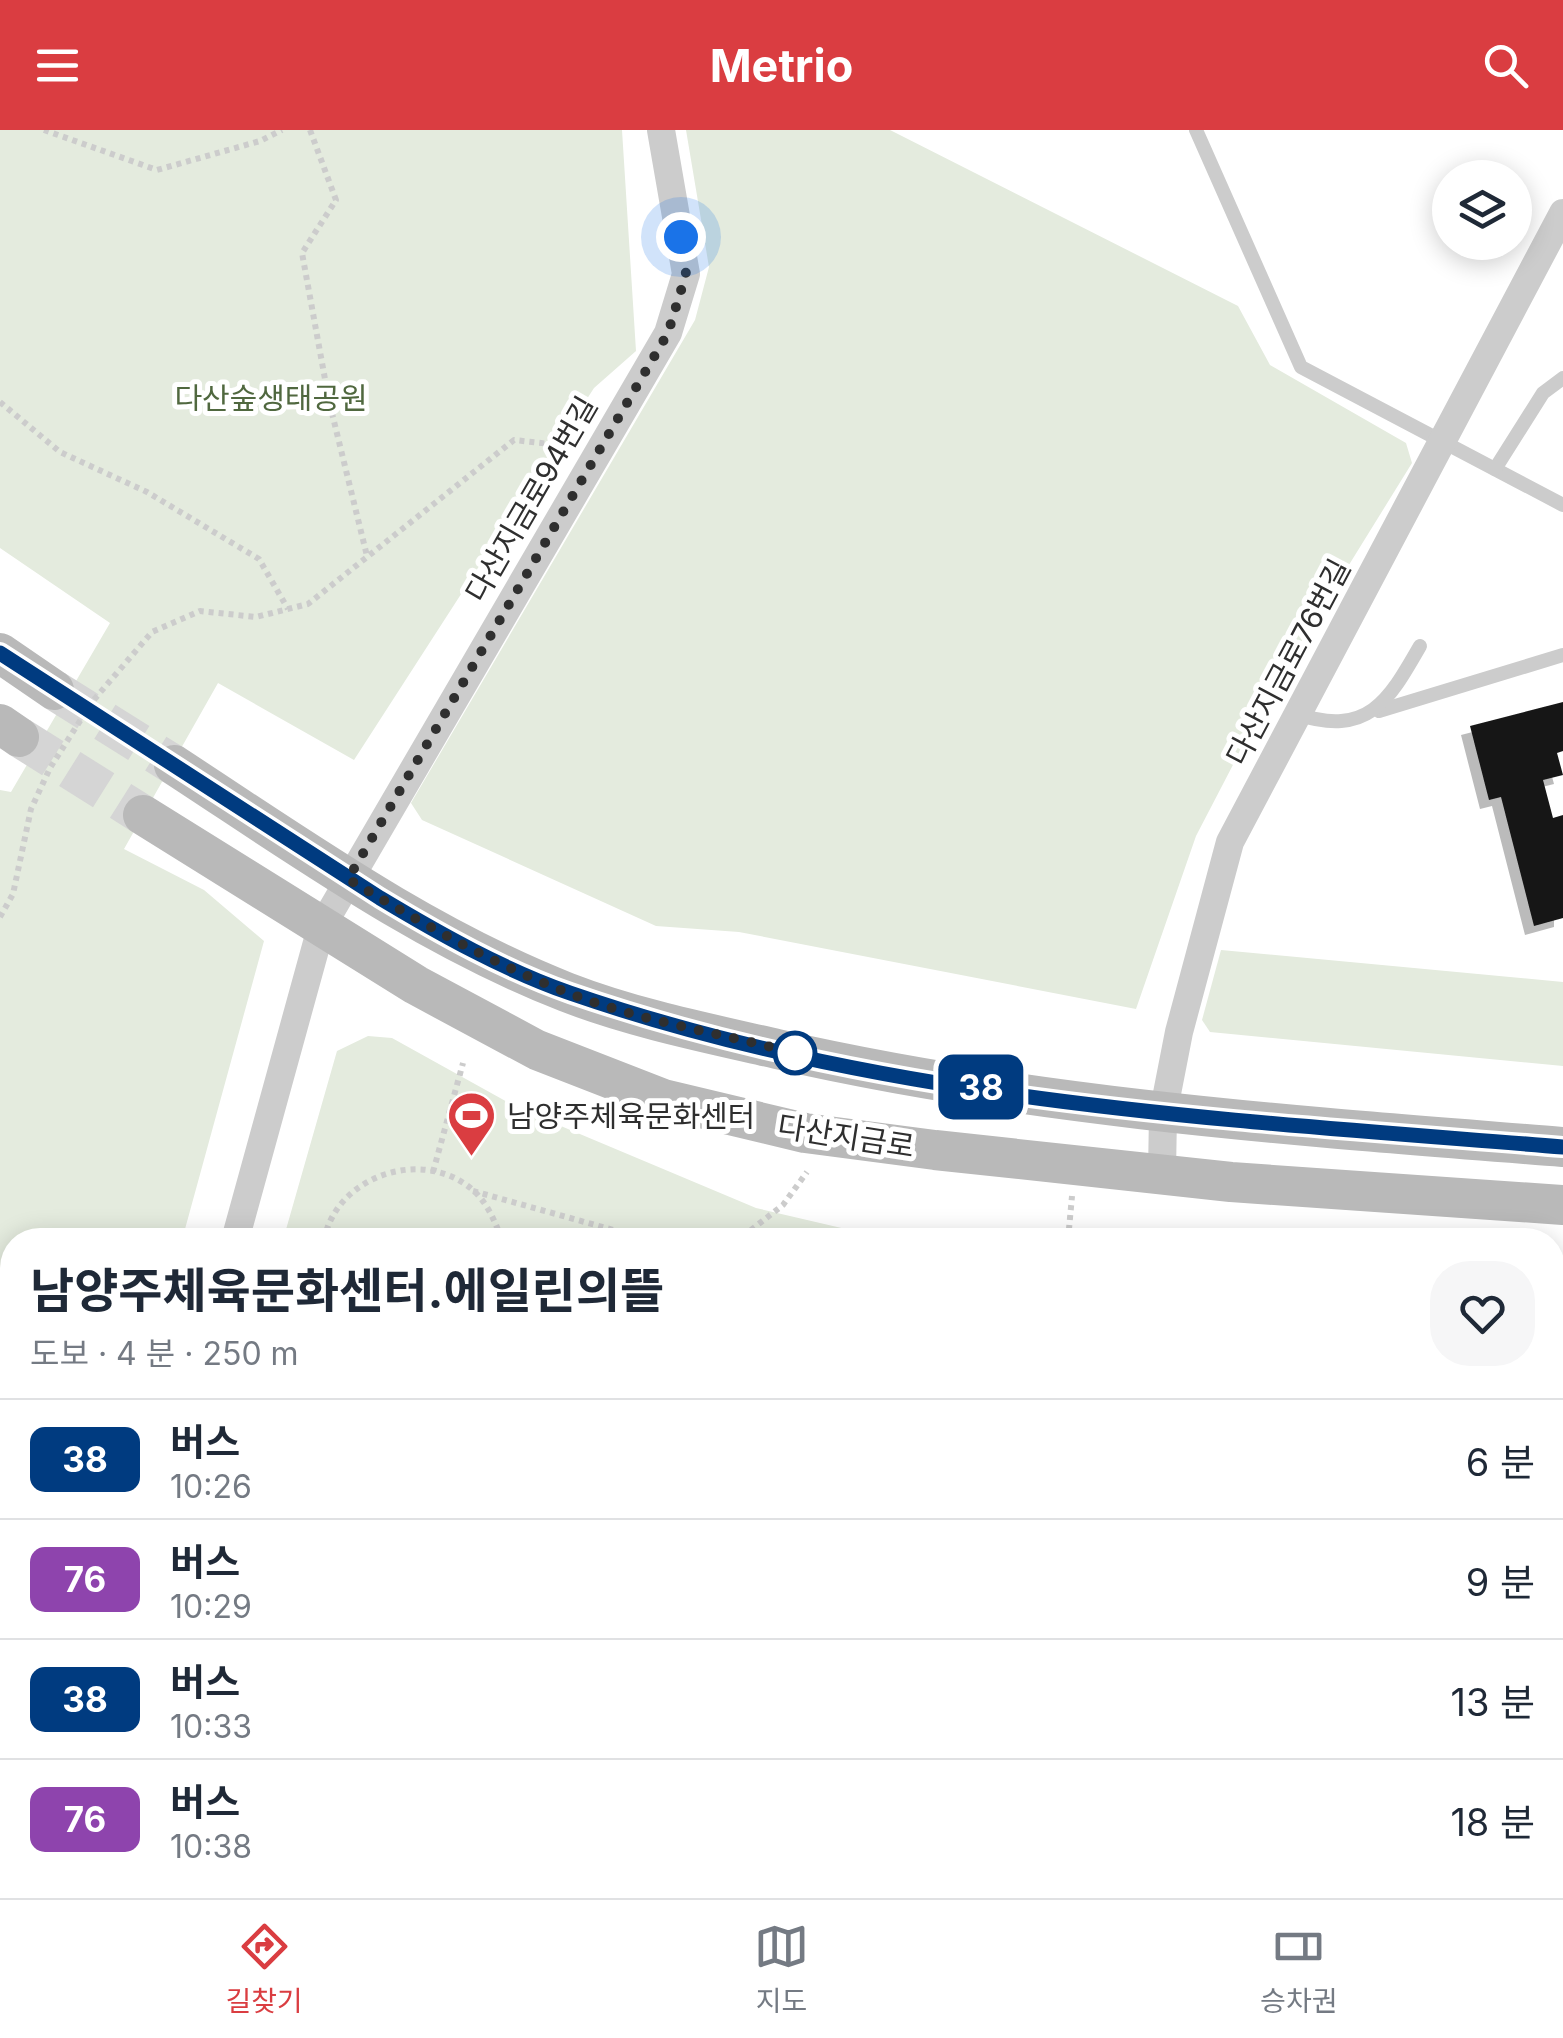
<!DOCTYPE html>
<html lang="ko">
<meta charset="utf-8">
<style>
:root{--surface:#fff;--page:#f6f6f7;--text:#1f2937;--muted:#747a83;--line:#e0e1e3;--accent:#da3d41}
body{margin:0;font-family:Inter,"Noto Sans KR",sans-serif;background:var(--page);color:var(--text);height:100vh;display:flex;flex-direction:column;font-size:38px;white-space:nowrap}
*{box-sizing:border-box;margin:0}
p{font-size:32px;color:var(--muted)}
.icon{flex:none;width:55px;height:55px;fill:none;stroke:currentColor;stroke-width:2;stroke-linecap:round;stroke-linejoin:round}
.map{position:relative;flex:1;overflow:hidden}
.details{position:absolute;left:0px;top:1098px;width:1565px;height:672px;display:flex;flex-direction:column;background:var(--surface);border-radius:40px 40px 0 0;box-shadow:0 5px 25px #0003}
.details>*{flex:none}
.badge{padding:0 20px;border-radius:15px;font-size:35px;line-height:65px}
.controls{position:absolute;left:1432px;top:30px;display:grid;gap:20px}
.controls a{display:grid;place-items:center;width:100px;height:100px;border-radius:50%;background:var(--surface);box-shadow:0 5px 25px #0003;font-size:50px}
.you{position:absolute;width:50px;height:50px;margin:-25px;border:8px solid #fff;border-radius:50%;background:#1a73e8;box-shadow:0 0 0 15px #1a73e833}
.map>.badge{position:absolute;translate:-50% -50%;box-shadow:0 0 0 5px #fff}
.round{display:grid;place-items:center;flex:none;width:105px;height:105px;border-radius:40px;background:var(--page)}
.summary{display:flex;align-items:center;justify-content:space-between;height:170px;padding:0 30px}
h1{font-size:48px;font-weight:700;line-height:75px}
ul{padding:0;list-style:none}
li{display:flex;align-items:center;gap:30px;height:120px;padding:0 30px;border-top:2px solid var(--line)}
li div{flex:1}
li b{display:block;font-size:38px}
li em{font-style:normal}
li .badge{min-width:110px;font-weight:700;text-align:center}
header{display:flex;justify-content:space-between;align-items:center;height:130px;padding:0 30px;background:var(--accent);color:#fff;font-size:45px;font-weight:700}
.tab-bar{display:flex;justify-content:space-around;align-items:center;height:140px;border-top:2px solid var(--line);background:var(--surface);font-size:28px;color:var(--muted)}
.tab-bar a{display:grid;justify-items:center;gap:5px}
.tab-bar .current{color:var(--accent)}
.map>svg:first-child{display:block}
</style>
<header><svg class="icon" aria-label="menu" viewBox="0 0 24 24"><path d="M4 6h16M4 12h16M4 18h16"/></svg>Metrio<svg class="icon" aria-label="search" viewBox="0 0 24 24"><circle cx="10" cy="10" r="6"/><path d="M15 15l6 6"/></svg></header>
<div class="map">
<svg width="1563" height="1768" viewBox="0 0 1563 1768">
<defs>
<filter id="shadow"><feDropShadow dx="-9" dy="9" stdDeviation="0" flood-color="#0004"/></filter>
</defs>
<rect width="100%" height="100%" fill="#fff"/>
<g fill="#e4ebde">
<polygon points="0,0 622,0 636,221 594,258 354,630 218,553 124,719 204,760 264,811 182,1110 12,1110 12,1758 1552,1758 1553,1136 1563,1137 1563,1768 0,1768 0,660 11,662 110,493 0,418"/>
<polygon points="686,0 890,0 1238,176 1270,235 1406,313 1412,333 1274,556 1196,706 1136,879 739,802 656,796 422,690 411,673 695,190 709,137"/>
<polygon points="1221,820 1563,852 1563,936 1210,902 1202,890"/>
<polygon points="368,906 392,908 518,978 756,1078 893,1110 283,1110 337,921"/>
</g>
<g fill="#161616" filter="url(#shadow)">
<polygon points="1563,572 1563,621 1557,623 1563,645 1543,650 1553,688 1563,685 1563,788 1534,796 1501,667 1489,670 1470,596"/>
<polygon points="0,1677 12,1680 12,1758 339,1758 336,1768 0,1768"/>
</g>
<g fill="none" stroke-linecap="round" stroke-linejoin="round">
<g stroke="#d5d5d5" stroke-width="40" stroke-dasharray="40 20" stroke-linecap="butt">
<polyline points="54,560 174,635"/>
<polyline points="19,607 143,685"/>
</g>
<g stroke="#ccc" stroke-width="6" stroke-dasharray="5 5" stroke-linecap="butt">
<polyline points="44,0 157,40 260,11 282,0"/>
<polyline points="310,0 336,70 302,123 329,271 367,426"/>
<polyline points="0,272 60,322 147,362 259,429 288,479"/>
<polyline points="0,787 13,764 31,679 50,638 92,572 152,502 200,481 256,487 308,474 514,310 550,314 566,323"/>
<polyline points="433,1042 463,933"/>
<polyline points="473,1061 635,1106 714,1105 741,1110"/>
<path d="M 324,1110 C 337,1044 426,1016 475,1062 C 489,1076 495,1092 502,1110"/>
<polyline points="749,1110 751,1100 783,1075 807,1042"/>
<polyline points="1068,1110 1072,1066"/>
<polyline points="633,1768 636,1758"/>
</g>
<g stroke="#ccc" stroke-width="14">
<polyline points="1196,0 1301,237 1563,375"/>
<polyline points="1495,339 1543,263 1563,248"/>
<polyline points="1379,581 1563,525"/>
<path d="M 1296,584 C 1368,607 1388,572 1420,516"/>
<polyline points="1146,1768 1149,1758"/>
</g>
<g stroke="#ccc" stroke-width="28">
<polyline points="1162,1043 1163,984 1179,902 1230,712 1563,83"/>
<polyline points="235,1110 321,798 668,203 686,144 661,0"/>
<polyline points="0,1585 12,1585"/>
</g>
<g stroke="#b9b9b9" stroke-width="40">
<polyline points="0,523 54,560"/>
<polyline points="0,594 19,607"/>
<path d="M 174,635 C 301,718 424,806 566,862 C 633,888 707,903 777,919 C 1036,978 1299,996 1563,1017"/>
<polyline points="143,685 416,855 537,920 663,969 805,1003 935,1020 1231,1052 1563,1075"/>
</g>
</g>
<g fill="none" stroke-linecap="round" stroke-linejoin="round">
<defs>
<path id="line" d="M 0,523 L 380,768 C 440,804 504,840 570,863 C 888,973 1231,990 1563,1017"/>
</defs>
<use href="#line" stroke="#fff" stroke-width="22"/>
<use href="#line" stroke="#003b80" stroke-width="15"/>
<path stroke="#2f2f2f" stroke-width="10" stroke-dasharray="0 18" d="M 681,107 L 686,144 L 668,203 L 348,749 C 418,791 489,832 566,862 C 639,891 719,903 795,923"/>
</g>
<defs>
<symbol id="stadium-pin" viewBox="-11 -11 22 30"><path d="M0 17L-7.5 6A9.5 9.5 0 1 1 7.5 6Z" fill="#da3d41" stroke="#fff"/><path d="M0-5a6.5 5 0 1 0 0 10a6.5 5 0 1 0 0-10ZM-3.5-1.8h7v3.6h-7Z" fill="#fff"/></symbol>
</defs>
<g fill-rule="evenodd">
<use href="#stadium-pin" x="444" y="958" width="55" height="75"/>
</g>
<circle fill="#fff" stroke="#003b80" stroke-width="5" cx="795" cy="923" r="20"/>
<g text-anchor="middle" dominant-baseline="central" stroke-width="10" stroke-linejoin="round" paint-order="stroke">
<g font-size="30" fill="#50683f" stroke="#fff">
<text x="271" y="268">다산숲생태공원</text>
</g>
<g font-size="30" fill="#2f2f2f" stroke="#fff">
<text transform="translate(531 369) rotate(-60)">다산지금로94번길</text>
<text transform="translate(1288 532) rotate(-62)">다산지금로76번길</text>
<text transform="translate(846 1006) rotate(9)">다산지금로</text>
</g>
<g font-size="30" fill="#2f2f2f" stroke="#fff" text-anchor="start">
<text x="507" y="986">남양주체육문화센터</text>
</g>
</g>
</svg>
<div class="controls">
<a><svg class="icon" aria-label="layers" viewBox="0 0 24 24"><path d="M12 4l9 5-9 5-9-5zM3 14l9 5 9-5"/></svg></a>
</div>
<div class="you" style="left:681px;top:107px"></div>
<b class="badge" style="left:981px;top:957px;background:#003b80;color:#fff">38</b>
<section class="details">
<div class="summary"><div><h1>남양주체육문화센터.에일린의뜰</h1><p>도보 · 4 분 · 250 m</p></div><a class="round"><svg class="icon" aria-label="heart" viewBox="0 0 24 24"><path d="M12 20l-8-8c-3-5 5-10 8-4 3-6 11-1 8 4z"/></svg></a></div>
<ul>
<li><span class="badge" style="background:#003b80;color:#fff">38</span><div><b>버스</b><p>10:26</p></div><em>6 분</em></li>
<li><span class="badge" style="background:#8e44ad;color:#fff">76</span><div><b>버스</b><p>10:29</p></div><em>9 분</em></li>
<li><span class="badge" style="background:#003b80;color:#fff">38</span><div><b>버스</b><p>10:33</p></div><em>13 분</em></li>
<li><span class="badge" style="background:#8e44ad;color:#fff">76</span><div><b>버스</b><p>10:38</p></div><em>18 분</em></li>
</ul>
</section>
</div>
<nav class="tab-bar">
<a class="current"><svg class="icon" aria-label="directions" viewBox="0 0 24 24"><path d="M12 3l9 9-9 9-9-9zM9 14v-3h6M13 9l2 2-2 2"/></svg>길찾기</a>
<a><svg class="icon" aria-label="map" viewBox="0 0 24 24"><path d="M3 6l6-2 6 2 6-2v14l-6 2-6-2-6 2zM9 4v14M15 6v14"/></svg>지도</a>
<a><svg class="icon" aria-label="tickets" viewBox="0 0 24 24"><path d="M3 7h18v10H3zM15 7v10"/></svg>승차권</a>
</nav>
